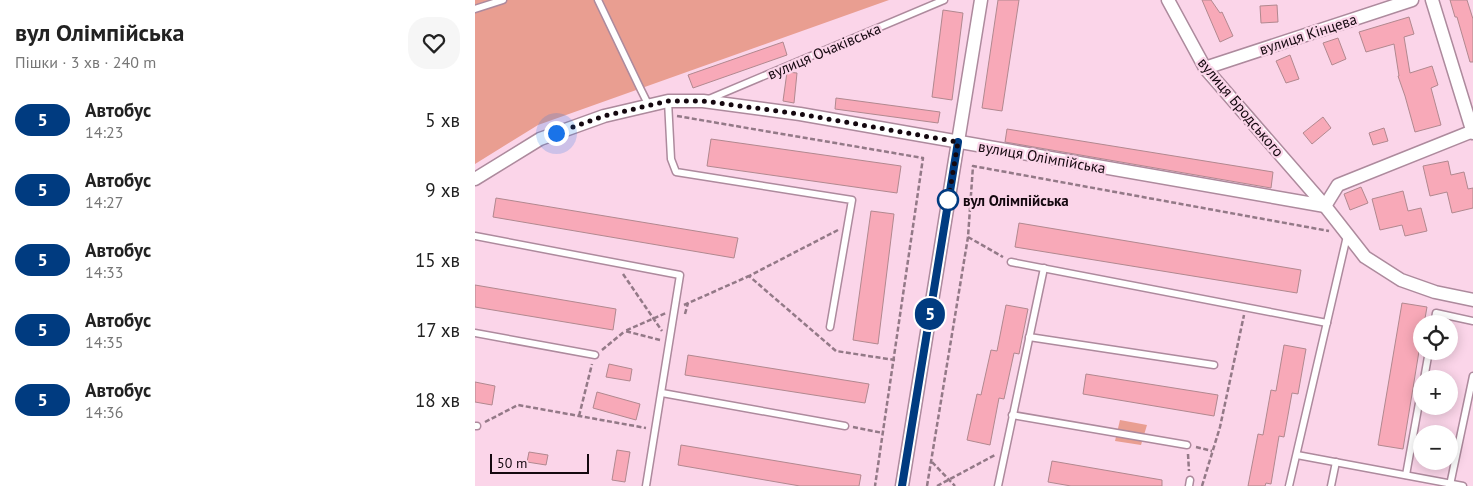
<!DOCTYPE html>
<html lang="uk">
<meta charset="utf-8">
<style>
:root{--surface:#fff;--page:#f6f6f6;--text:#222;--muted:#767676}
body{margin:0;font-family:"PT Sans",sans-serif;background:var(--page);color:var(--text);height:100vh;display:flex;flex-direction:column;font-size:19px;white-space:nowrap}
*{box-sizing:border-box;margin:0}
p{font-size:16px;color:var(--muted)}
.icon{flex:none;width:28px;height:28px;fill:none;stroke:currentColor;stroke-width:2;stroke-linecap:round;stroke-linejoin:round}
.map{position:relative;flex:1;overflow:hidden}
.side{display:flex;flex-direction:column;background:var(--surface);width:475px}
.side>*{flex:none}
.badge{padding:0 10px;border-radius:16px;font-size:18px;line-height:32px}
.controls{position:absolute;left:938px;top:315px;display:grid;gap:10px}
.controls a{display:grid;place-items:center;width:45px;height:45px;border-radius:50%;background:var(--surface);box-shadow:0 2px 12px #0003;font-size:25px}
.scale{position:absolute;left:15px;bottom:12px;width:99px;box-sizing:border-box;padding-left:5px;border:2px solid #14080f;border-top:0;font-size:14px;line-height:18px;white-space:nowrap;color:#14080f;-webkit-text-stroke:4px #fbd5e9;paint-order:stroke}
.you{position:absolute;width:25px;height:25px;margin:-12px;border:4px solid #fff;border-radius:50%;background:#1a73e8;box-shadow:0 0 0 8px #1a73e833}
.map>.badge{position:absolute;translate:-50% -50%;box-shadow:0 0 0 2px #fff}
.round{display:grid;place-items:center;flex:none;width:52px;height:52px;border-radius:20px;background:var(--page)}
.head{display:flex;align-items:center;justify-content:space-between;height:85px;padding:0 15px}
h1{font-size:24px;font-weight:800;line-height:38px}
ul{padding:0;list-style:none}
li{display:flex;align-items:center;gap:15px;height:70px;padding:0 15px}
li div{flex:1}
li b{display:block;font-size:19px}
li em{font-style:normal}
li .badge{min-width:55px;font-weight:700;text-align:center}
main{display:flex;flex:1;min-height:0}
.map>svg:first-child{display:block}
</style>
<main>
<section class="side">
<div class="head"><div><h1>вул Олімпійська</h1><p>Пішки · 3 хв · 240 m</p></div><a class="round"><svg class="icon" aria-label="heart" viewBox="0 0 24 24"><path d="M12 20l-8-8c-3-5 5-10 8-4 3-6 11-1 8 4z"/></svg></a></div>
<ul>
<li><span class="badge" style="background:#003b80;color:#fff">5</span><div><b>Автобус</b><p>14:23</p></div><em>5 хв</em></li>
<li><span class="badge" style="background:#003b80;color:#fff">5</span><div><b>Автобус</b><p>14:27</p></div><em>9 хв</em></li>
<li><span class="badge" style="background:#003b80;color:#fff">5</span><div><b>Автобус</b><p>14:33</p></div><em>15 хв</em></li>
<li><span class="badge" style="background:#003b80;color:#fff">5</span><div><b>Автобус</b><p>14:35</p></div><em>17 хв</em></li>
<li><span class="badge" style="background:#003b80;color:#fff">5</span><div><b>Автобус</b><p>14:36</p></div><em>18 хв</em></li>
</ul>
</section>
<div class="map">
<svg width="998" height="486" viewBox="0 0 998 486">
<rect width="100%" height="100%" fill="#fbd5e9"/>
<g fill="#e99e91">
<polygon points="0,0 414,0 63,125 0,164"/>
<polygon points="645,420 672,425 666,445 640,441"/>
</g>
<g fill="#f8a9b8" stroke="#b1888f">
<polygon points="523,0 544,0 527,111 507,108"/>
<polygon points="727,0 736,0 745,13 747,12 758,36 745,42"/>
<polygon points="975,0 992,0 998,19 998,62 995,62 982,17 980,17"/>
<polygon points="802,5 803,22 786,23 785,6"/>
<polygon points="468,10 488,13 477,100 457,97"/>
<polygon points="934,17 939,34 929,37 935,73 957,66 963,85 956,88 966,125 940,132 930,96 923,76 924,76 919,44 891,52 884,32"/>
<polygon points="863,38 871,59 857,65 848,43"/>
<polygon points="308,42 312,55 218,88 213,75"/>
<polygon points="815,55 824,79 811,83 801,61"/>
<polygon points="312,72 322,73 319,103 308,101"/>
<polygon points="361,98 465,112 463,123 360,109"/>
<polygon points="848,117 856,128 837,144 828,133"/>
<polygon points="909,128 913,141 898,145 894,133"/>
<polygon points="532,129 798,172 796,188 530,142"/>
<polygon points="236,139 426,166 422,193 232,166"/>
<polygon points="973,161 976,175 989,172 993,189 998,188 998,208 977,213 972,192 955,196 948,166"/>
<polygon points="886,187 893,203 875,210 869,194"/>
<polygon points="928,191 933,211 946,208 952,231 930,236 927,225 905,230 897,199"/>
<polygon points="21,198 263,238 259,258 18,217"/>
<polygon points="396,211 419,214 403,344 378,340"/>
<polygon points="544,223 826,270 822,293 540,247"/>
<polygon points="0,285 141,309 138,330 0,307"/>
<polygon points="927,303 952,307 949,324 946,324 946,339 928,449 903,445"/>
<polygon points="531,305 553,309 544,354 539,353 529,399 524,398 515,445 492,440 502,394 506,395 516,350 522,351"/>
<polygon points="809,345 831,349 823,394 817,393 809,437 804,436 796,484 791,483 790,486 773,486 783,434 788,435 796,390 801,391"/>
<polygon points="213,355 394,384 390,403 210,375"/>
<polygon points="134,364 157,369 155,381 131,377"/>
<polygon points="611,374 743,395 739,416 608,394"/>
<polygon points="0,382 20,386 17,405 0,402"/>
<polygon points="122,392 165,404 161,420 118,408"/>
<polygon points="206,445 386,475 384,486 325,486 203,465"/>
<polygon points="142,450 155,452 150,482 137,480"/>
<polygon points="54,452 73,455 71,465 52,462"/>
<polygon points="577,461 687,480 687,486 596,486 573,482"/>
</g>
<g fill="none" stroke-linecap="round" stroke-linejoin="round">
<defs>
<g id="lane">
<polyline points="123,0 166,90 174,106"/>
<polyline points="0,9 28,0"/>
<polyline points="234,99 469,0"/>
<polyline points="193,101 196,159 201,172 377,200 355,327"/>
<polyline points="0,236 205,275 171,486"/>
<polyline points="536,262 852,323"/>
<polyline points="959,324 961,313 998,321"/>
<polyline points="0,333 120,355"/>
<polyline points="554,337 739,365"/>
<polyline points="949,379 954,351"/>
<polyline points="187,393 370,426"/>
<polyline points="537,415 712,445"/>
<polyline points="0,426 2,426"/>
<polyline points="822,455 988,486"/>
<polyline points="931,475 946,392"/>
<polyline points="975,485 998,376"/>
<polyline points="523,486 569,268"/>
<polyline points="714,486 715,480"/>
<polyline points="814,486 872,236"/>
<polyline points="856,486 861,462"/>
</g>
<g id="street">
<polyline points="693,0 730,68 850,206 890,257 926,280 960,292 998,300"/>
<polyline points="957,0 998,133"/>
<polyline points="730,68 937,0"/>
<polyline points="0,179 65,139 129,116 193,101 228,101 325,114 850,206"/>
<polyline points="850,206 863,185 998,131"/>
<polyline points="427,486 506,0"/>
</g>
</defs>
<use href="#lane" stroke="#ad8a9d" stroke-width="9"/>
<use href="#street" stroke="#ad8a9d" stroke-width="15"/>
<g stroke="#937987" stroke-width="2.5" stroke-dasharray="5 2.5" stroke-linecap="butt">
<polyline points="202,116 448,158 400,486"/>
<polyline points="363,230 274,276 361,351 420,360"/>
<polyline points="493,237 528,257"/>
<polyline points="148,274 187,331"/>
<polyline points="209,305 274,276"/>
<polyline points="210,314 213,303"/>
<polyline points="185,340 150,331 191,313"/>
<polyline points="127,350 150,331"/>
<polyline points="104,416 117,364"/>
<polyline points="10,422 43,405 171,428"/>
<polyline points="378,427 408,433"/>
<polyline points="721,447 737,451"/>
<polyline points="713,454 714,471"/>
<polyline points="457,462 480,486"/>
<polyline points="452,486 493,237 498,166 854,231"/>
<polyline points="462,486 520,455"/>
<polyline points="727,486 745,427 769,315"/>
</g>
<use href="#lane" stroke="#fff" stroke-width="6"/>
<use href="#street" stroke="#fff" stroke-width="12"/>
</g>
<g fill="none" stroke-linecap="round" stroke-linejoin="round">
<defs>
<polyline id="line" points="427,486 483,142"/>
</defs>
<use href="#line" stroke="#fff" stroke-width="11"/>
<use href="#line" stroke="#003b80" stroke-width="8"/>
<polyline stroke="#14080f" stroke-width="5" stroke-dasharray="0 9" points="81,133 129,116 193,101 228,101 325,114 483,142 473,202 473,200"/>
</g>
<circle fill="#fff" stroke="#003b80" stroke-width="2.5" cx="473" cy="200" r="10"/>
<g text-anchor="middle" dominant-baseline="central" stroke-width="4.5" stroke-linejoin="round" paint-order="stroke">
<g font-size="15" fill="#14080f" stroke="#fbd5e9">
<text transform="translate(833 34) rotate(-18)">вулиця Кінцева</text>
<text transform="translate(349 51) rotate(-23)">вулиця Очаківська</text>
<text transform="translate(766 107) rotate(50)">вулиця Бродського</text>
<text transform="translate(567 157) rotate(10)">вулиця Олімпійська</text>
</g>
<g font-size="15" font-weight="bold" fill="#14080f" stroke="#fbd5e9" text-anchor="start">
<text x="488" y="200">вул Олімпійська</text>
</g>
</g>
</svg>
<div class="controls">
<a><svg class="icon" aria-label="locate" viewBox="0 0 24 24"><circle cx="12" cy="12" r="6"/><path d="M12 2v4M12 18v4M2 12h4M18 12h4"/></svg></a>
<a>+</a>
<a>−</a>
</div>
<div class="scale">50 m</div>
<div class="you" style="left:81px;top:133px"></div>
<b class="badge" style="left:455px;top:314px;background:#003b80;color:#fff">5</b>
</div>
</main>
